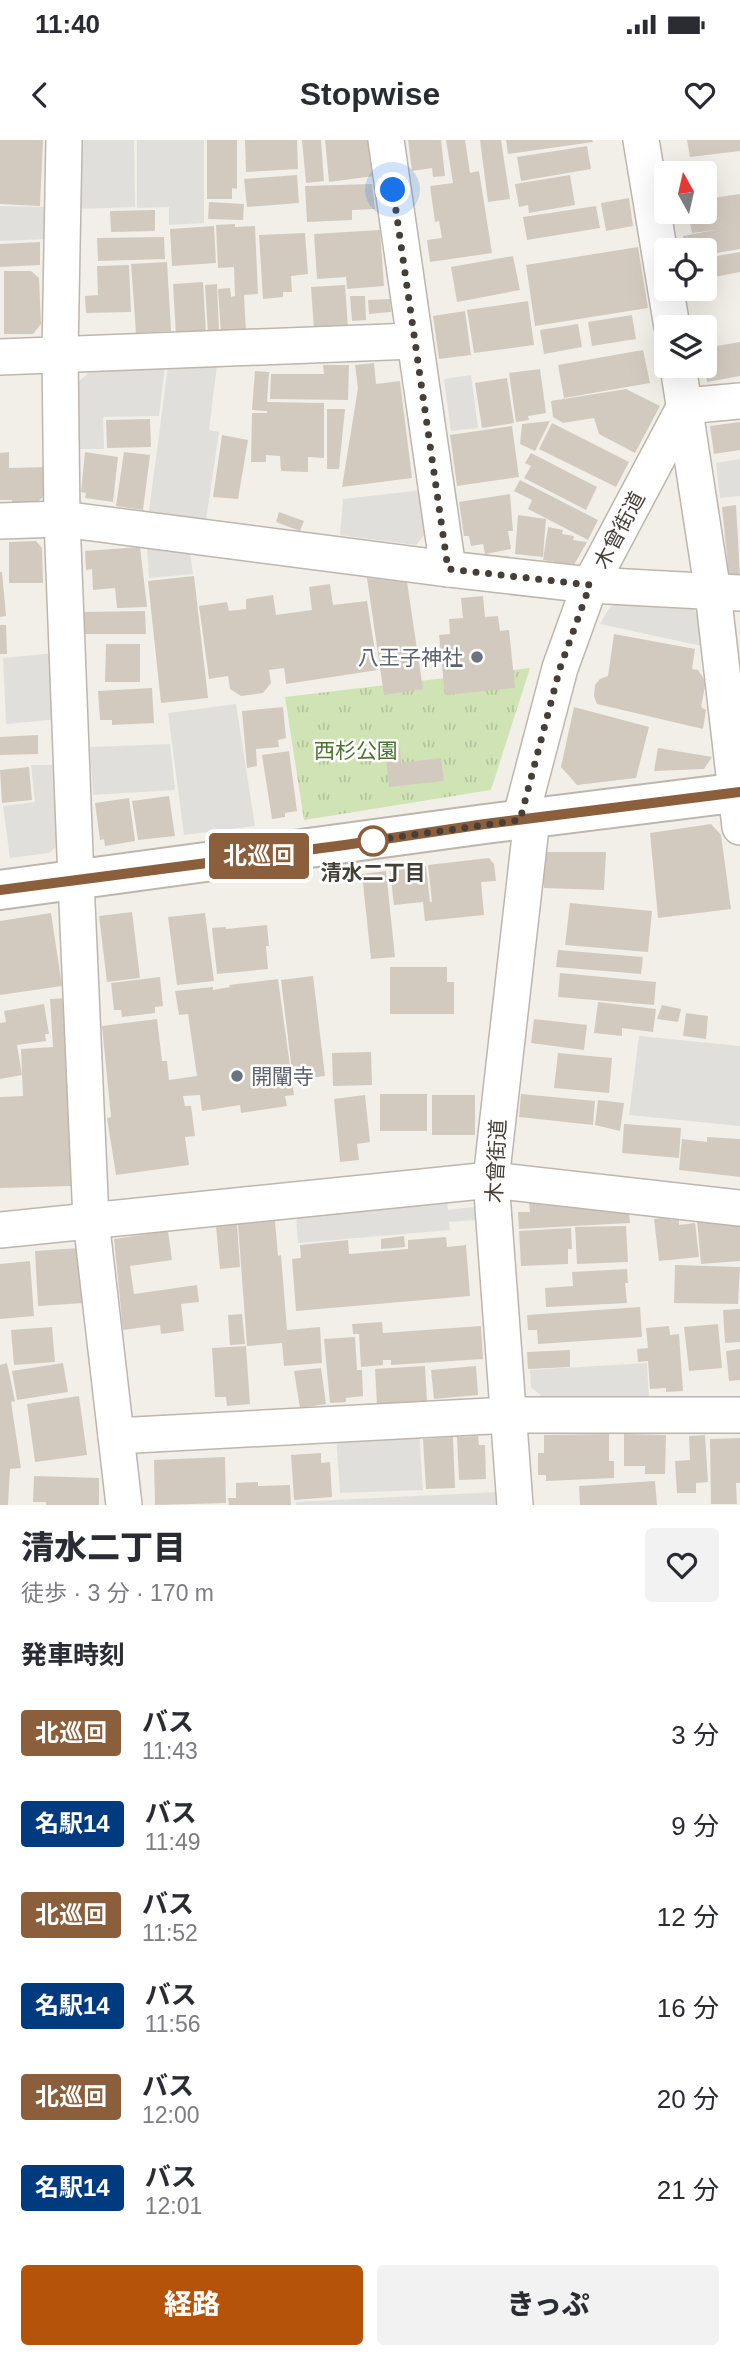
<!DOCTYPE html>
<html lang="ja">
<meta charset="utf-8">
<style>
:root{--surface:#fff;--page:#f2f2f3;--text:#2b2b33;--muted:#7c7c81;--accent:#b45309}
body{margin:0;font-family:Arial,"Noto Sans JP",sans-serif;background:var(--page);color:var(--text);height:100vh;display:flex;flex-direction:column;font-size:26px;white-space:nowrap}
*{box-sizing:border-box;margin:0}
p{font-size:23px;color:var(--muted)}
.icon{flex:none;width:38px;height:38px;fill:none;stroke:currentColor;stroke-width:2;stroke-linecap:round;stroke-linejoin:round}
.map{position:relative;height:1365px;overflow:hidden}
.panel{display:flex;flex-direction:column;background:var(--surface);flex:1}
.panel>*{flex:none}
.badge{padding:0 14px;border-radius:5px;font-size:24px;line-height:46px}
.needle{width:46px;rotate:352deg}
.tools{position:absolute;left:654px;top:21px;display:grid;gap:14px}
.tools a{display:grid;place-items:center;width:63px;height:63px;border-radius:7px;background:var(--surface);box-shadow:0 7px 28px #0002;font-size:35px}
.you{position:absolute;width:35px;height:35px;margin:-18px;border:5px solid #fff;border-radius:50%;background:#1a73e8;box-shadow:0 0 0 10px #1a73e833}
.map>.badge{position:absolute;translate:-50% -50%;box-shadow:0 0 0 4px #fff}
h2{padding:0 21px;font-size:26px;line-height:63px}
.round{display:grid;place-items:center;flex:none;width:74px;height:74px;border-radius:7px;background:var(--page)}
.summary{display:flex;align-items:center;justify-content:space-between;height:119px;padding:0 21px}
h1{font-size:33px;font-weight:800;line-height:52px}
.primary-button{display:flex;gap:14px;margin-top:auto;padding:14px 21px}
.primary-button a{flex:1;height:80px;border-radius:7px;background:var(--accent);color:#fff;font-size:28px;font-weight:800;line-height:80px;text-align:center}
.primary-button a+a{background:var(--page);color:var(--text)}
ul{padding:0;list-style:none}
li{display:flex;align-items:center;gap:21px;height:91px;padding:0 21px}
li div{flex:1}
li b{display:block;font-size:26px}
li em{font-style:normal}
li .badge{min-width:77px;font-weight:700;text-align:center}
.status{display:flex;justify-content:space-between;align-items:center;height:49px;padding:0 35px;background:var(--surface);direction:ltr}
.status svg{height:19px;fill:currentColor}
header{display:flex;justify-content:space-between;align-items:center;height:91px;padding:0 21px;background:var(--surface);font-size:32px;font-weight:800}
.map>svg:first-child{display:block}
</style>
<div class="status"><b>11:40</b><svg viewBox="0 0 49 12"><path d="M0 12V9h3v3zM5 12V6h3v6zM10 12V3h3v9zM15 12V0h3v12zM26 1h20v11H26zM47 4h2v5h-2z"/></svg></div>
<header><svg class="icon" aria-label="back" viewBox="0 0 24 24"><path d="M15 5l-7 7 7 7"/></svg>Stopwise<svg class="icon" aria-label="heart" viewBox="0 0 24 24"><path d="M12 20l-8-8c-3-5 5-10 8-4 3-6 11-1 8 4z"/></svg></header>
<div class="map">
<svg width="740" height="1365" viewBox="0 0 740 1365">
<defs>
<pattern id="park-tufts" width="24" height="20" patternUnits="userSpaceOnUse" patternTransform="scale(1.75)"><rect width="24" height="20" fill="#d0e3b5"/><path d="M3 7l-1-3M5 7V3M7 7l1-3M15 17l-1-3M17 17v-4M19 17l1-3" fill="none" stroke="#b4c49c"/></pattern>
</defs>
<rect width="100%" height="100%" fill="#f2efe8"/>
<polygon fill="url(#park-tufts)" points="530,528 491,650 304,680 285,557"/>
<g fill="#e1dfdc">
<polygon points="79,0 134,0 135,67 79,69"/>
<polygon points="137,0 204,0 204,83 169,85 169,67 137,68"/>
<polygon points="0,66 46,67 47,99 0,101"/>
<polygon points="217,225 209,290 219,292 206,380 149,371 168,226"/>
<polygon points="165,227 159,276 103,277 104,309 77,309 75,245 94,228"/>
<polygon points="471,235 478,288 451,291 444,239"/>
<polygon points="740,319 740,356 720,358 716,323"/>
<polygon points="423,350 428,391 416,405 340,395 343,359"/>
<polygon points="147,407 190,412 193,434 149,438"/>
<polygon points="623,462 691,467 703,478 706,507 600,484 610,467"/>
<polygon points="56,513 60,579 6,584 3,518"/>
<polygon points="236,564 255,686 184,695 168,573"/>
<polygon points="170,604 175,650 93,655 90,607"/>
<polygon points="31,625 60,625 63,701 49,713 10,718 3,666 35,662"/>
<polygon points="639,896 740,906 740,986 629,975"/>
<polygon points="447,1060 448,1070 475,1067 477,1080 449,1082 450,1090 298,1103 296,1075"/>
<polygon points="647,1223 649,1259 544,1258 531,1247 530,1230"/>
<polygon points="419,1291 423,1350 340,1353 336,1295"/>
<polygon points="496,1352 497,1365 296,1365 296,1362"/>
</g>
<g fill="#d3cabf">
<polygon points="0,0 43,0 40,66 0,64"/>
<polygon points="207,0 237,0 237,49 232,48 232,59 207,59"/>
<polygon points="245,0 297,0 298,29 246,32"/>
<polygon points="302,0 321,0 324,41 306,43"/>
<polygon points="325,0 368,0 374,36 329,42"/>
<polygon points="408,0 441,0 445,36 433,37 432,28 412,31"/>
<polygon points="446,0 465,0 470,33 479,31 492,113 430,122 427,100 442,98 439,81 435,82 430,46 453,43"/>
<polygon points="480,0 501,0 510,59 488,62"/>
<polygon points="506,0 592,0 593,2 508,14"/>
<polygon points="687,0 740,0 740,11 690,17"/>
<polygon points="587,6 591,29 521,41 517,17"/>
<polygon points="297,35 299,63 247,67 244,39"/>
<polygon points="570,35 575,65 529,73 528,65 519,67 515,44"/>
<polygon points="372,44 375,69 352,70 352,80 307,82 305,46"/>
<polygon points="740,54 740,109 705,115 705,110 686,110 683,96 715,90 692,93 688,72 705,72 705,59"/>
<polygon points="629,58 633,86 606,91 601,63"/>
<polygon points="209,62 244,64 243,80 208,79"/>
<polygon points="596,66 600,88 527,100 523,77"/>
<polygon points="155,70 155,91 111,92 110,71"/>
<polygon points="235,84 235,87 255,86 258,154 244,155 246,193 221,194 218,149 230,148 231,157 235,156 234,127 218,128 216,85"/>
<polygon points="214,86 216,123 172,126 170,89"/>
<polygon points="380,90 384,146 347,149 346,137 317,139 314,94"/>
<polygon points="305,93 308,134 291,136 292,152 283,152 283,157 263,159 259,95"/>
<polygon points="164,97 165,119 98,121 97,98"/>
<polygon points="40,102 40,125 0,127 0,104"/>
<polygon points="638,107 648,168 535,186 526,125"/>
<polygon points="740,112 740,132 709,138 705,118"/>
<polygon points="513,116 520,150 457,162 451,127"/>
<polygon points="167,122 171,191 136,193 131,124"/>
<polygon points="129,125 131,172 86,173 85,156 98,155 97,126"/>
<polygon points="4,131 31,131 39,138 41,184 33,194 4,194"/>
<polygon points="203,142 206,193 176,195 173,144"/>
<polygon points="217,144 219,193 208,194 205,145"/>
<polygon points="345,145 348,188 314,190 311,147"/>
<polygon points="350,156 365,156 366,180 352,181"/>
<polygon points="390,159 391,172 369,174 368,160"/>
<polygon points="528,161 534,205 474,213 467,170"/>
<polygon points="465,171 471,215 439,219 433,176"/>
<polygon points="632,175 636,199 592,206 588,182"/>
<polygon points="578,184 582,207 544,214 540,190"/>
<polygon points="740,202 740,236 707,242 704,226 705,208"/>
<polygon points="643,210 650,243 564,258 558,225"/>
<polygon points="374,223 376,244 400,241 412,338 342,347 358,248 355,225"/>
<polygon points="323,225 349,225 348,260 270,259 271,234 324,234"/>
<polygon points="540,229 546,273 528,276 529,280 516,282 509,233"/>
<polygon points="255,231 269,232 267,262 324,263 324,318 308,317 308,332 281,331 280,316 266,315 266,322 251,322 252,273 267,273 267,271 252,270"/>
<polygon points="507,238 514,283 482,288 475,243"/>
<polygon points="626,249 660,266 635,313 599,294 594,278 563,283 553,277 551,261"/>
<polygon points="327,269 345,269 339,329 327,329"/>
<polygon points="150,279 151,307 107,308 106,280"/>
<polygon points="550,281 535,311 520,304 522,284"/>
<polygon points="740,282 740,310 714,314 710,286"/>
<polygon points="552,283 629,322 616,347 539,309"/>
<polygon points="512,286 519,337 457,346 450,295"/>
<polygon points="222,295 248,300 238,359 213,357"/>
<polygon points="9,312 9,328 47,327 48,353 36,363 12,363 12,360 0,360 0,313"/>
<polygon points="85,312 118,317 113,362 85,358 86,353 81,352"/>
<polygon points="124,312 150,315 143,370 116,366"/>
<polygon points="531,313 597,347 586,370 524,338 531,326 525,323"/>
<polygon points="520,340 598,380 588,400 528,369 532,360 514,351"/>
<polygon points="510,354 513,391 508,391 511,409 485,414 483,404 471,406 469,396 464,396 459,362"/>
<polygon points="736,365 740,436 729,437 722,367"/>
<polygon points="279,372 304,381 300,391 276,382"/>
<polygon points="518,375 546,379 543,417 515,414"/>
<polygon points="548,387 563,390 562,394 574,396 573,400 587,402 574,425 543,420"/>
<polygon points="36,401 42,408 43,443 9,443 9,402"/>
<polygon points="140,407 147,467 117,468 115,448 93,450 92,429 86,430 85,411"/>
<polygon points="0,432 2,432 6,476 0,477"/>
<polygon points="194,436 208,558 161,563 148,441"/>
<polygon points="367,438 407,442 423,549 384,555"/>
<polygon points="330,444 333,465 367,461 378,530 286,544 284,528 269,530 271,543 263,553 241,556 230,549 228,536 209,539 199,466 227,462 229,471 246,469 246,459 273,455 276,475 312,470 309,447"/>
<polygon points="483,456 485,477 498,476 500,491 509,490 515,548 445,555 439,495 450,494 449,479 463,478 461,458"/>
<polygon points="145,471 146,494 84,494 84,472"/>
<polygon points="0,485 6,485 7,514 0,514"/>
<polygon points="614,494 695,509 692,529 698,530 704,539 705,546 701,567 706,570 703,589 597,564 594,556 595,545 600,539 608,536"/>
<polygon points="106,504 140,504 140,542 105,542"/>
<polygon points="152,548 154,583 112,585 112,580 100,580 98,551"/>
<polygon points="283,567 286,598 278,600 279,607 256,609 257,626 247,628 242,571"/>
<polygon points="574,567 649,587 636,638 577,645 561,627"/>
<polygon points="38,595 38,614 0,615 0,597"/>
<polygon points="400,608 401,623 441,618 444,641 389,647 385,610"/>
<polygon points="658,608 712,617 704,629 654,631"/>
<polygon points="289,611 297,671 285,673 285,677 272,679 262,615"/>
<polygon points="29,627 32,660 2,663 0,630"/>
<polygon points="169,656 175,696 138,700 132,661"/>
<polygon points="129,658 135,701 105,706 104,699 100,700 95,663"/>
<polygon points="711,684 721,695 731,769 658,778 650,693"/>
<polygon points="544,712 606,712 604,750 544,748"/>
<polygon points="489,718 494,724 496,741 481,742 484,775 425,781 423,762 394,765 390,731 426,726 430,762 432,762 428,725"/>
<polygon points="386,731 395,817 371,819 362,734"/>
<polygon points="570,763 652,771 648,812 565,805"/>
<polygon points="132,772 140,838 107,842 99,776"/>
<polygon points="51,773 62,846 0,855 0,781"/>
<polygon points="205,773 214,841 177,845 168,777"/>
<polygon points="267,785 269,806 266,806 268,829 217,834 212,788 226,787 226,789"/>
<polygon points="558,810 643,817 641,834 556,827"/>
<polygon points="390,827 447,827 447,842 454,842 454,874 390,874"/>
<polygon points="560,833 656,842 654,865 558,857"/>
<polygon points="313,836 325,936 293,940 281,840"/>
<polygon points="160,837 163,866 155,867 155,873 122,877 121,870 114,870 111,843"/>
<polygon points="278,839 294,955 285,956 287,966 241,973 240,965 202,971 200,955 183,956 185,966 191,966 195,996 185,997 189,1025 116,1035 107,978 111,977 102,886 157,879 162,921 167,921 169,940 197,936 188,874 179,875 175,851 213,847 213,850 230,847 229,845"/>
<polygon points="68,858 76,1040 71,1046 0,1048 0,957 23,956 21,909 53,907 50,859"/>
<polygon points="598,862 656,869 653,892 622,888 622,896 594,893"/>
<polygon points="44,864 49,894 45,894 46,901 17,905 22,935 0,939 0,883 6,882 4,871"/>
<polygon points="662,865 681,869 678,882 657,879"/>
<polygon points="686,873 708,876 706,899 683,896"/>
<polygon points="534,879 587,885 584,910 531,903"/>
<polygon points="371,912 372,945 333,946 332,913"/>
<polygon points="558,913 612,918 609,953 554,948"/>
<rect x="380" y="954" width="47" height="37"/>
<polygon points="521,954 595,961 593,985 519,977"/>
<polygon points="365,955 370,1002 357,1004 359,1020 340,1022 334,959"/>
<rect x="432" y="955" width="43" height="40"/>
<polygon points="598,960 624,963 620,991 595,985"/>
<polygon points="624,984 681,988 679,1018 622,1013"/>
<polygon points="707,997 740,999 740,1037 679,1030 682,999 707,1002"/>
<polygon points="529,1062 629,1072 630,1083 519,1089 518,1072 530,1072"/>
<polygon points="670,1077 671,1080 679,1079 679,1085 695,1083 699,1117 659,1121 654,1079"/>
<polygon points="697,1080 740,1085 740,1121 701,1124"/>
<polygon points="275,1081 278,1116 281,1115 287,1190 320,1187 322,1223 284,1226 282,1203 247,1206 238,1084"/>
<polygon points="237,1084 240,1127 220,1129 216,1086"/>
<polygon points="626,1086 628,1122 577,1124 575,1087"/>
<polygon points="571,1088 572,1109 568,1109 568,1124 521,1126 519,1091"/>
<polygon points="168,1091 172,1120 130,1126 134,1154 197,1145 199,1162 181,1164 184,1191 161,1194 160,1185 123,1190 114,1099"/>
<polygon points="404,1096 405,1107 381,1109 381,1099"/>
<polygon points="446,1097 447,1107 466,1105 470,1156 296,1171 292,1119 301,1118 300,1105 348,1100 349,1114 408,1109 408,1100"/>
<polygon points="80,1108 84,1163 38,1166 35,1111"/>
<polygon points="30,1121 34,1176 0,1179 0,1124"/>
<polygon points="675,1125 740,1127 738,1164 674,1163"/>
<polygon points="627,1129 628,1143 625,1143 627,1163 546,1167 545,1148 573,1146 572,1132"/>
<polygon points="640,1167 642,1197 538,1204 537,1190 528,1190 527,1175"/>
<polygon points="740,1169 740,1202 725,1203 723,1170"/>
<polygon points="242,1174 245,1204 230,1205 228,1175"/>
<polygon points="382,1182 383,1193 481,1186 483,1219 391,1225 391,1220 383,1220 383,1225 361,1227 359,1194 353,1194 352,1184"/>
<polygon points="718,1184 722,1228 689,1231 684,1187"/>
<polygon points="669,1186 670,1195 679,1194 683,1251 666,1252 666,1248 650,1249 648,1221 638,1222 637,1209 648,1208 646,1188"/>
<polygon points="52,1187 55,1222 14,1225 11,1190"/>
<polygon points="355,1197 357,1230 362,1230 363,1256 346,1258 346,1262 330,1263 324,1199"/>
<polygon points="246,1206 250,1264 227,1266 226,1257 215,1257 212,1208"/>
<polygon points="740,1209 740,1240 729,1241 726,1211"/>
<polygon points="570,1210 570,1227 528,1229 527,1212"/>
<polygon points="7,1223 15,1261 11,1262 21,1328 10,1329 8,1365 0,1365 0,1225"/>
<polygon points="63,1223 68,1252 17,1260 12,1231"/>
<polygon points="425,1226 427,1262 377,1265 375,1229"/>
<polygon points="476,1226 478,1255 434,1259 431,1230"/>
<polygon points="321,1228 326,1264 300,1268 294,1231"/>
<polygon points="79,1256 87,1315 35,1322 27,1264"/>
<polygon points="609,1294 609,1321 614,1321 614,1338 546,1341 546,1335 538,1335 538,1313 544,1313 544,1295"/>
<polygon points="624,1294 666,1295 665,1334 645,1334 645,1326 624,1326"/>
<polygon points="705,1295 708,1342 696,1343 696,1353 677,1353 675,1321 690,1320 689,1296"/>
<polygon points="478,1296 479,1305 485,1305 486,1339 459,1340 457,1297"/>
<polygon points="453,1297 455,1348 426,1349 423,1299"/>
<polygon points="740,1298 740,1343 736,1343 737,1364 711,1364 710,1299"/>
<polygon points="321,1313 321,1323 330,1322 332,1357 294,1360 291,1315"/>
<polygon points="225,1317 226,1363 155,1365 154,1320"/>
<polygon points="34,1336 99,1338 99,1365 46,1365 46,1362 33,1362"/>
<polygon points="655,1341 657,1365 580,1365 579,1346"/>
<polygon points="258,1342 258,1346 290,1345 291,1365 229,1365 228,1358 236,1358 236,1343"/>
</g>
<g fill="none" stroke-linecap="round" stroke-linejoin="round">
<defs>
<g id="minor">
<polyline points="64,0 60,214 62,379 76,740 91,1080 124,1365"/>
<polyline points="386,0 448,429"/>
<polyline points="641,0 672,187"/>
<polyline points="0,217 414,201"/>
<polyline points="678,226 713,453 740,687"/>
<polyline points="685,266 740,261"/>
<polyline points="0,381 62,379 448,429 590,445 740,453"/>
<polyline points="520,680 560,528 590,445 685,266"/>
<polyline points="0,1090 491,1040 740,1068"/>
<polyline points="116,1296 509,1275 740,1275"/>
<polyline points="515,1365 491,1040 532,678"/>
</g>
<polyline id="tertiary" points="0,750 485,684 740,652"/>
</defs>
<use href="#minor" stroke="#bdb6ac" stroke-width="38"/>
<use href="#tertiary" stroke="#bdb6ac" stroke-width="42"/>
<use href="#minor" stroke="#fff" stroke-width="35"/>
<use href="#tertiary" stroke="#fff" stroke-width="38"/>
</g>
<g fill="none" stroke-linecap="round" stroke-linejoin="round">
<defs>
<polyline id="line" points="0,750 345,705 485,684 740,652"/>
</defs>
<use href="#line" stroke="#fff" stroke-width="16"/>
<use href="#line" stroke="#8b5e3c" stroke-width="10"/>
<polyline stroke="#453f37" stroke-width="7" stroke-dasharray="0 12.6" points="373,701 369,701 520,680 560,528 590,445 448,429 393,50"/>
</g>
<g fill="#6b7280" stroke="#fff" stroke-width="2.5">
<circle cx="477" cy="517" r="7"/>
<circle cx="237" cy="936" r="7"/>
</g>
<circle fill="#fff" stroke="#8b5e3c" stroke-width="3.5" cx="373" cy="701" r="14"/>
<g text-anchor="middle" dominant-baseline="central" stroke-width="5" stroke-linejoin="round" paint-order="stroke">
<g font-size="21" fill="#453f37" stroke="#fff">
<text transform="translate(619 390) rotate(-62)">木曾街道</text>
<text transform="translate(496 1021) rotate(-87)">木曾街道</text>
</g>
<g font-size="21" fill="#5b616d" stroke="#fff" text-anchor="end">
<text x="463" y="517">八王子神社</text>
<text x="251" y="936" text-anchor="start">開闡寺</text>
</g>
<g font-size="21" fill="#4c7130" stroke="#fff">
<text x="356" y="610">西杉公園</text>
</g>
<g font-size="21" font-weight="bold" fill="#453f37" stroke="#fff">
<text x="373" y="732">清水二丁目</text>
</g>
</g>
</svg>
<div class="tools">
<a><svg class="needle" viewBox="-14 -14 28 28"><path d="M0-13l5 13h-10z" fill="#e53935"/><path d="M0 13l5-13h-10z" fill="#7c7c81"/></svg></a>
<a><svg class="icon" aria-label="locate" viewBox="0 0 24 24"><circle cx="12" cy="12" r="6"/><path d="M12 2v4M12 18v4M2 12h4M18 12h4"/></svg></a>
<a><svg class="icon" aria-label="layers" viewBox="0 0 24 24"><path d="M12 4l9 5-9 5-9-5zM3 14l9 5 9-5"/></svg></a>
</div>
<div class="you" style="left:393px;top:50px"></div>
<b class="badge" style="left:259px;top:716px;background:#8b5e3c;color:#fff">北巡回</b>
</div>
<section class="panel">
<div class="summary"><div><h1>清水二丁目</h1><p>徒歩 · 3 分 · 170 m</p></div><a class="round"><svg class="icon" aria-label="heart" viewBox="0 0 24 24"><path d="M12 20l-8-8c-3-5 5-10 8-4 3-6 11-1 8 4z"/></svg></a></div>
<h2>発車時刻</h2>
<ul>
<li><span class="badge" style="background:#8b5e3c;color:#fff">北巡回</span><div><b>バス</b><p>11:43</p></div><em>3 分</em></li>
<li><span class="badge" style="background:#003b80;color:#fff">名駅14</span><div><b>バス</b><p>11:49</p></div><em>9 分</em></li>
<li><span class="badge" style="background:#8b5e3c;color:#fff">北巡回</span><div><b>バス</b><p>11:52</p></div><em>12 分</em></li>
<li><span class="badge" style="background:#003b80;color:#fff">名駅14</span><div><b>バス</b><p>11:56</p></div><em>16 分</em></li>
<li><span class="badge" style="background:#8b5e3c;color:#fff">北巡回</span><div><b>バス</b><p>12:00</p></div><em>20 分</em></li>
<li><span class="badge" style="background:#003b80;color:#fff">名駅14</span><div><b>バス</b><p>12:01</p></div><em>21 分</em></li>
</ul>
<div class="primary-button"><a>経路</a><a>きっぷ</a></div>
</section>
